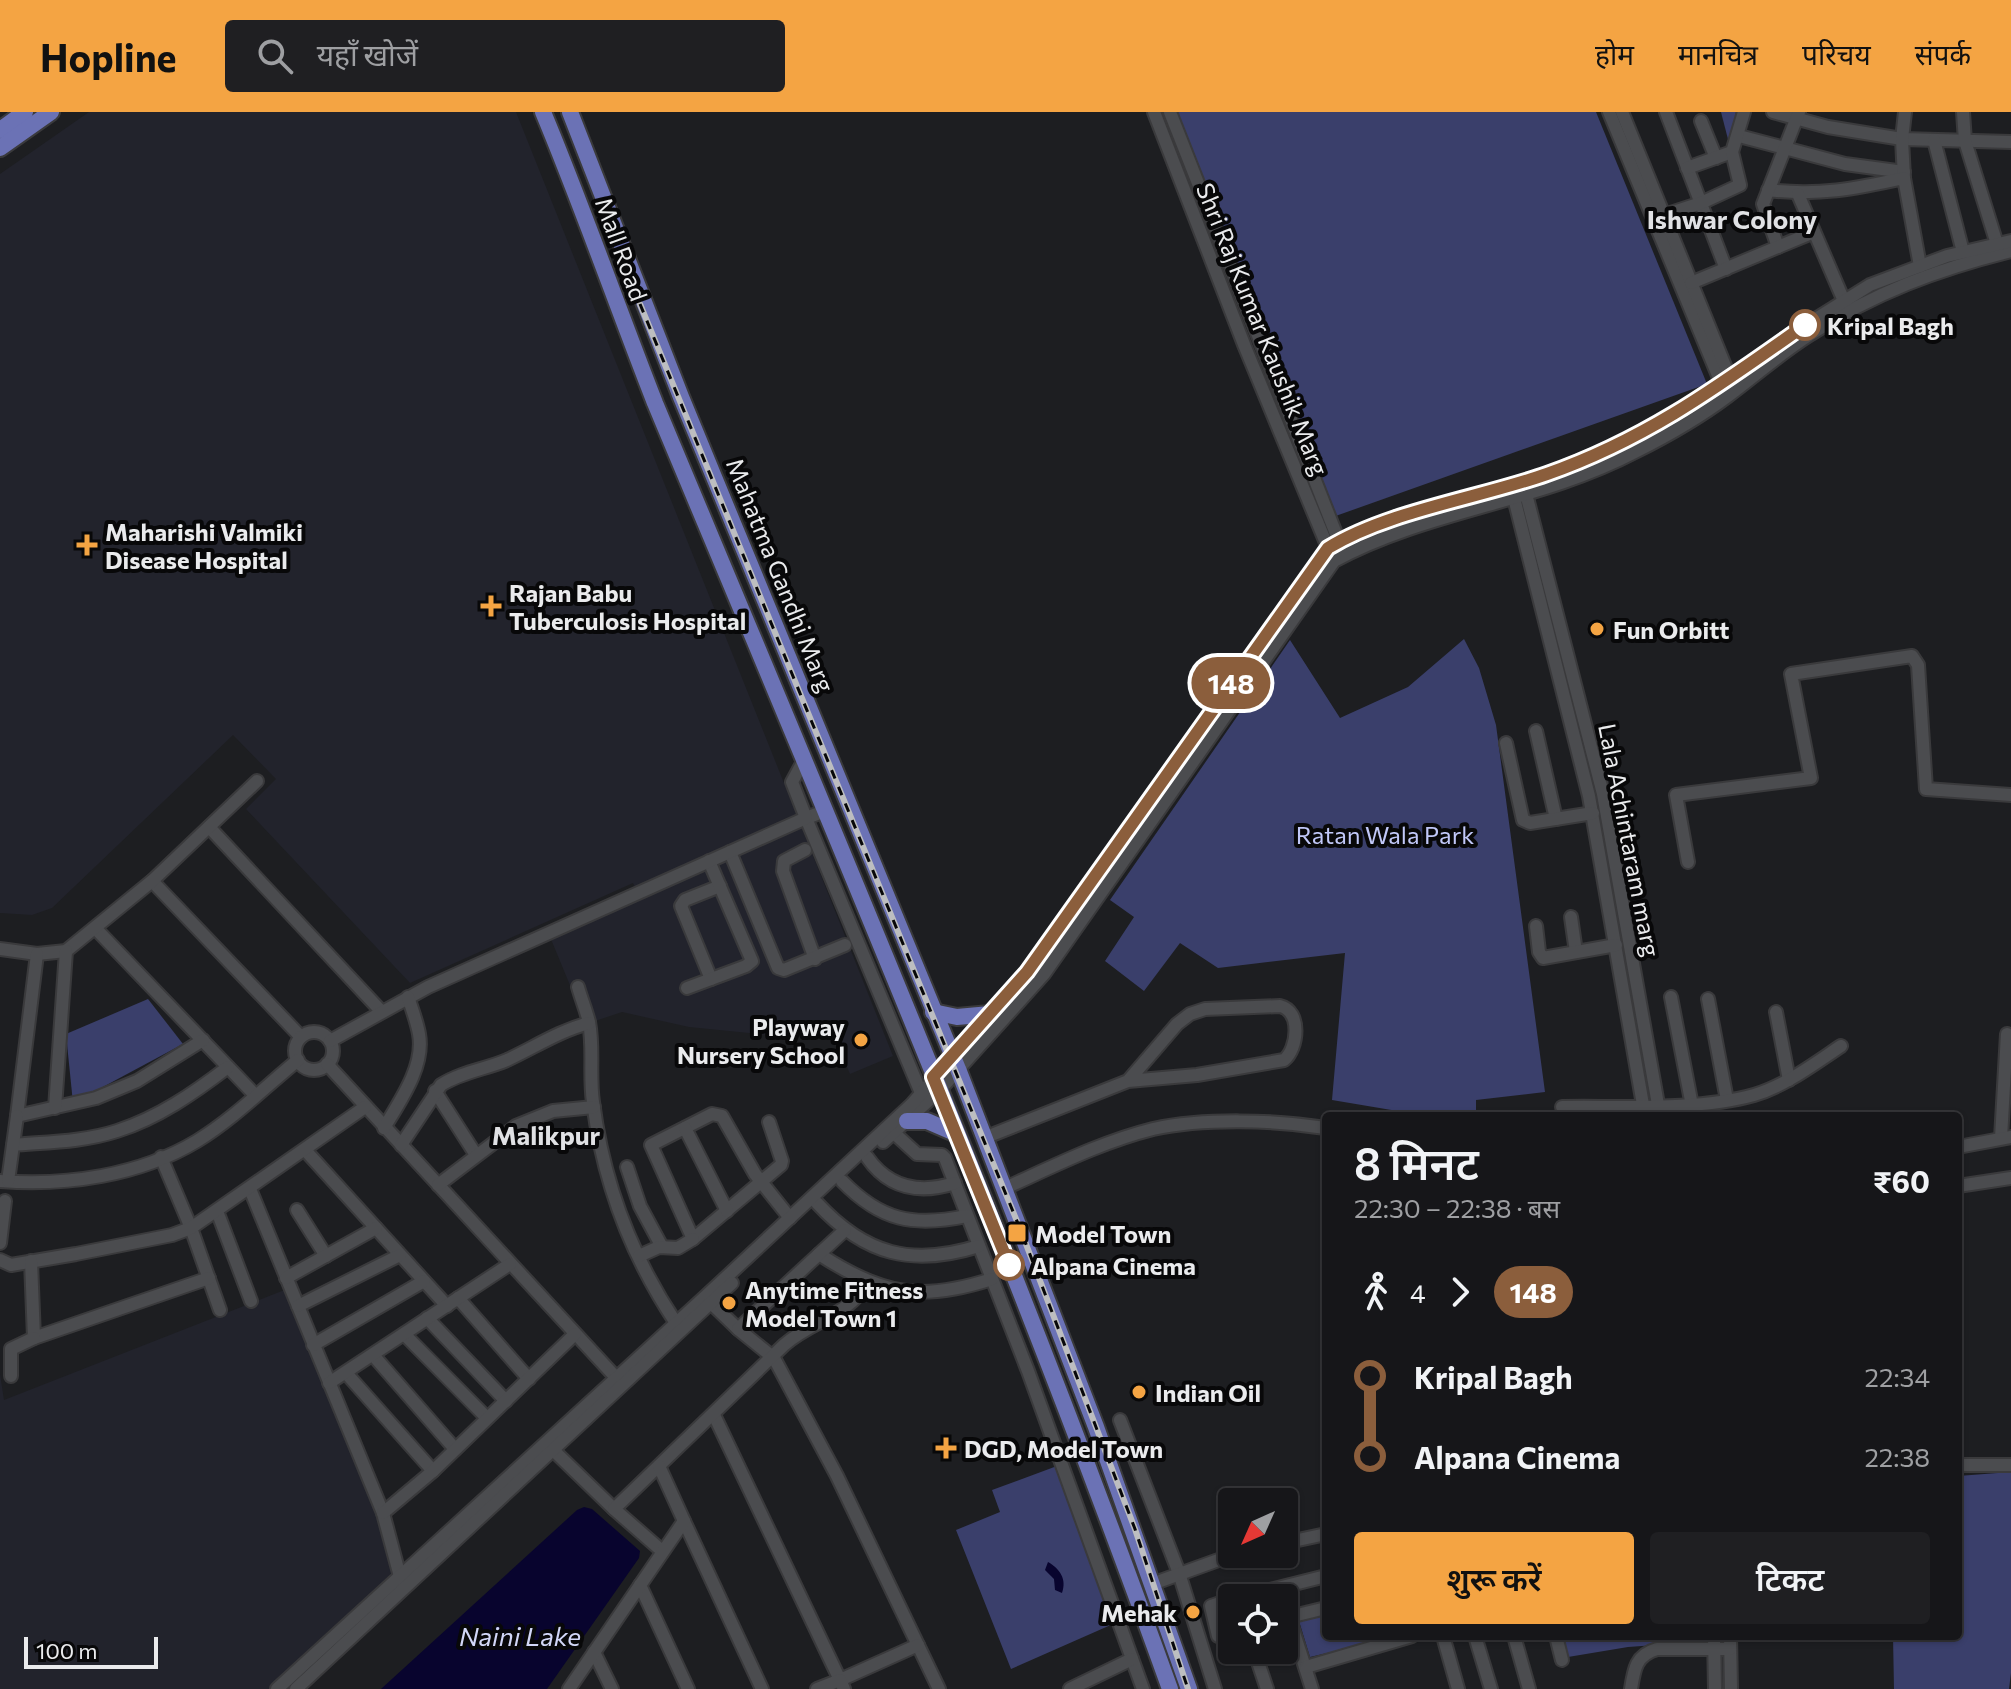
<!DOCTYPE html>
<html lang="hi">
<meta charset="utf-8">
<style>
:root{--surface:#161619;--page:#1f1f22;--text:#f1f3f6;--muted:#9e9fa2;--line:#353538;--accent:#f4a443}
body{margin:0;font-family:Commissioner,"Noto Sans Devanagari",sans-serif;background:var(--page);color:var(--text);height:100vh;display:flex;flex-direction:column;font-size:30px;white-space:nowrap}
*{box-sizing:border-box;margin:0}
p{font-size:26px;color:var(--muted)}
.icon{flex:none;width:44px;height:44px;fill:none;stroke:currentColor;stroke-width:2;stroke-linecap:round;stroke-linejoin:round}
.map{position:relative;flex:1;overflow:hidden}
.details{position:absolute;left:1322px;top:1000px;width:640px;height:528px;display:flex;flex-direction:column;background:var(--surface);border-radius:8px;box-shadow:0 2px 6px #0004,0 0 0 2px var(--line)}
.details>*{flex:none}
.badge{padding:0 16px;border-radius:26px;font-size:28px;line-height:52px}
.needle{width:52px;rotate:225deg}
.buttons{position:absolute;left:1218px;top:1376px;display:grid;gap:16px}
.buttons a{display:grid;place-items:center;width:80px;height:80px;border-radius:8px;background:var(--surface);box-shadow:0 2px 6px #0004,0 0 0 2px var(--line);font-size:40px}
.scale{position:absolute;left:24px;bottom:20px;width:134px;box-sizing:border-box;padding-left:8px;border:4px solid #eaebed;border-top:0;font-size:22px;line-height:28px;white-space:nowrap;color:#eaebed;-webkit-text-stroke:6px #080809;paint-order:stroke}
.map>.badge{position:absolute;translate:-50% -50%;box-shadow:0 0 0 4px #fff}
.legs{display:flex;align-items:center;gap:12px;height:88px;padding:0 32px;font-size:26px}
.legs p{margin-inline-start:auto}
.summary{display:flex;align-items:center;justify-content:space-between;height:136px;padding:0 32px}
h1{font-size:44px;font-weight:600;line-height:60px}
.cta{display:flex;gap:16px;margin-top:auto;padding:16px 32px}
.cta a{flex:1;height:92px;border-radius:8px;background:var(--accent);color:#111;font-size:32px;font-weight:600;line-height:92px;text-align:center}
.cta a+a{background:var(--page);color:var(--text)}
ul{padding:0 32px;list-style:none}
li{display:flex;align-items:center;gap:28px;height:80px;font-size:30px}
li i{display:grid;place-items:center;width:12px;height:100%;margin:0 10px;background:currentColor}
li i::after{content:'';width:20px;height:20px;margin:-10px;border:6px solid;border-radius:50%;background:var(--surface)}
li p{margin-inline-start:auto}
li:first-child i{background:linear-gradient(#0000 50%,currentColor 0)}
li:last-child i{background:linear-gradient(currentColor 50%,#0000 0)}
header{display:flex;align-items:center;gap:48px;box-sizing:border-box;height:112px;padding:0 40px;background:var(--accent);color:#111}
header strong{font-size:38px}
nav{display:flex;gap:44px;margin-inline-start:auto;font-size:28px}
.search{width:560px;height:72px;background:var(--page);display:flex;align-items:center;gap:20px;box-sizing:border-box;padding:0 28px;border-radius:8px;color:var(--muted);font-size:30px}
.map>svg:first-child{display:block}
</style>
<header>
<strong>Hopline</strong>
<div class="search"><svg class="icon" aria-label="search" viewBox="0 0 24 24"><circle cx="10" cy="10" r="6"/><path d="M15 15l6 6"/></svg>यहाँ खोजें</div>
<nav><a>होम</a><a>मानचित्र</a><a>परिचय</a><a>संपर्क</a></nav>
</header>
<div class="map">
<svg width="2011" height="1577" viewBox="0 0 2011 1577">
<rect width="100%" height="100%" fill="#1d1e21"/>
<g fill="#22232c">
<polygon points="89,0 516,0 893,944 850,962 827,909 789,925 689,915 622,900 586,912 548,820 638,781 633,771 410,871 246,697 276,667 233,623 52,796 32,803 0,801 0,62"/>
<polygon points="287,1177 401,1456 272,1577 0,1577 0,1262 4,1288"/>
</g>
<g fill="#3a3f6b">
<polygon points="1171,0 1596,0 1707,272 1330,406"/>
<polygon points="1721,0 1736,0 1730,35 1722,4"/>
<polygon points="1464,527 1479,556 1496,613 1545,980 1476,988 1476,1004 1427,1004 1332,988 1345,841 1218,856 1180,831 1144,879 1105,849 1134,805 1110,788 1290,528 1340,606 1408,575"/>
<polygon points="148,887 183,932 73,991 66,922"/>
<polygon points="1057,1354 1113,1512 1011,1557 956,1418 1000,1400 992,1378"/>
<polygon points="2011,1360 2011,1561 2009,1577 1894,1577 1893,1524 1958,1524 1958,1364"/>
<polygon points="1326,1503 1326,1524 1400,1524 1310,1545 1299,1509"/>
<polygon points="1564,1524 1710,1524 1710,1529 1628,1535 1568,1545"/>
</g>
<g fill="#08042e">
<polygon points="584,1395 592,1397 640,1439 639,1446 547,1577 381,1577 577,1398"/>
<path d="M 1048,1450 C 1060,1457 1067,1467 1062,1481 L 1055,1478 L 1054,1467 L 1045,1458 Z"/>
</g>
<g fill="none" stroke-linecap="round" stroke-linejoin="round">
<defs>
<g id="minor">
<polyline points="1154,0 1245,235 1331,443"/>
<polyline points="1170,0 1342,437"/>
<polyline points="1609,0 1724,278"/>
<polyline points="1622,0 1732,271"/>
<polyline points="1666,0 1726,157"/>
<polyline points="1773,0 1828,15 1902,27 2011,30"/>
<polyline points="1963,0 1965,29 1997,132"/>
<polyline points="1701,9 1716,46"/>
<polyline points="1739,24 1845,52 1904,60"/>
<polyline points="1934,28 1963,140"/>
<polyline points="1687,56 1732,40"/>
<polyline points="1904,66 1902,27 1905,0"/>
<path d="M 1768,78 C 1818,84 1855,77 1904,66 L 1920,154"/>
<polyline points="1798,82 1847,196"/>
<polyline points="1658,105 1701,91 1740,73 1732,40 1744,0"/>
<polyline points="1778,135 1763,92 1799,0"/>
<polyline points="1691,171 1814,120"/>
<polyline points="1525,378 1603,682 1660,1004"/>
<polyline points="1513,382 1589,684 1645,1004"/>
<polyline points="1536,619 1556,707"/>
<polyline points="1506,631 1523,708 1530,711 1593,701"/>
<polyline points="825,699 806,706 921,981"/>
<polyline points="209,715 381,899"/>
<polyline points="805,738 784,749 783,759 815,847"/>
<polyline points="730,740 778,856 784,858 845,833"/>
<polyline points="1688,750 1676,683 1811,666 1791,562 1912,544 1918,553 1926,677 2011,683"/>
<polyline points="152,769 301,925"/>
<polyline points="1571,805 1576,840"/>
<polyline points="1536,814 1539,840 1543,846 1616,833"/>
<polyline points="96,817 255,983"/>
<polyline points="0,837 37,842 66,839 152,769 257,669"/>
<polyline points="37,842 17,1004 96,986 137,969 203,928"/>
<polyline points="711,867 681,794 685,788 720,774"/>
<path d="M 578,875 C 581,886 586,898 589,910 C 594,936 589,963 593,990 C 603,1069 632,1145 676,1211"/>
<polyline points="687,876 746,854 752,849 709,749"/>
<polyline points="1671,885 1694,1004"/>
<polyline points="1708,887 1727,988"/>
<polyline points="1776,900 1789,968"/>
<circle cx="314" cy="939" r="19"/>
<polyline points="330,929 428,875 806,706 792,670 804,648"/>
<polyline points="327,952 621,1271"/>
<polyline points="435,979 476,1043"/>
<path d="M 1562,995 C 1622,994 1696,999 1754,983 C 1785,974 1814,952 1841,934"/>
<polyline points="55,996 66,839"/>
<polyline points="769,1010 782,1049 781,1053 693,1127 651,1033 712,1002 722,1004 755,1062 790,1106"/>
<path d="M 384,1016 C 400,989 425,954 419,922 C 417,910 412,897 408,885"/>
<polyline points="685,1016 727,1099"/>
<polyline points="894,1021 917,1042 942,1043 945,1046 1028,1259 1143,1577"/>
<path d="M 984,1026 L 1128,969 L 1177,912 L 1190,902 L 1205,897 L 1280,894 C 1302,899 1298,937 1284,948 L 1197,963 L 1128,969"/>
<polyline points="2001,1026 2007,922"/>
<path d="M 883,1030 L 939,979 L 1044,862 L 1334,449 C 1428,398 1540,390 1635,340 C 1667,324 1700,305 1728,284 C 1756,263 1782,240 1811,222 C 1873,181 1939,157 2011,139"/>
<path d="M 13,1033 C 48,1030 83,1030 117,1019 C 158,1006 194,981 228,955"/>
<path d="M 401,1033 L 441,973 C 461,960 486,957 507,948 C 535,935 559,919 589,911"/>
<polyline points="1958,1035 2011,1025"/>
<polyline points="305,1038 447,1194"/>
<polyline points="161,1045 191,1116 220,1198"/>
<path d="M 867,1045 C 889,1077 920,1082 955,1071"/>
<polyline points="627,1055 640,1094 662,1135"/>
<path d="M 0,1069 C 66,1074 139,1064 197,1029 C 233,1007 265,975 298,948"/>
<polyline points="8,1069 17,1004"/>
<path d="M 842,1069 C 881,1109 913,1115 967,1104"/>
<polyline points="438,1073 516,1014 553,999 594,995"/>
<polyline points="1958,1074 2011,1066"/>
<polyline points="250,1077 383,1401 402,1472"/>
<path d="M 1003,1077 C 1052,1055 1101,1030 1153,1017 C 1204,1006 1275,1008 1326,1016"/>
<path d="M 817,1091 C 865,1143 912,1155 979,1134"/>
<polyline points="297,1098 326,1144"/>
<polyline points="217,1099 251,1189"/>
<polyline points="0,1131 5,1089"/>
<path d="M 819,1142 C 881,1183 921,1190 992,1167"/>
<polyline points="639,1144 659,1135 678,1136 693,1127"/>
<polyline points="0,1148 11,1153 76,1142 172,1123 191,1116 365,995"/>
<polyline points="31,1149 34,1226 209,1166"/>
<polyline points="286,1166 376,1116"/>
<polyline points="458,1186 529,1267"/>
<polyline points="711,1191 738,1217 774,1246 837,1364 939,1577"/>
<polyline points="298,1194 400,1143"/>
<polyline points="427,1206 506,1289"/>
<polyline points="738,1217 845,1118"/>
<polyline points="404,1222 487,1306"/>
<polyline points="313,1233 424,1169"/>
<polyline points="373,1243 455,1337"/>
<polyline points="346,1261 433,1359"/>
<polyline points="11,1264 11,1237 34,1226"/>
<polyline points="329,1271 510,1152"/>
<polyline points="714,1303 840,1568 918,1533"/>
<polyline points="1120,1308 1179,1461 1215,1577"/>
<polyline points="550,1335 614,1397"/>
<polyline points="1958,1353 2011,1353"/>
<polyline points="383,1401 433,1359 575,1222"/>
<polyline points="684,1409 762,1577"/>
<polyline points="1284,1431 1326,1422"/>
<path d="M 662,1439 L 614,1397 L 784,1233 C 814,1207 846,1206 868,1170"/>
<polyline points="1152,1472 1235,1442"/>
<polyline points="640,1473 688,1577"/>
<polyline points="1238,1486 1326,1464"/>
<polyline points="1289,1505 1326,1496"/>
<polyline points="1284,1506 1289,1505 1312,1577"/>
<polyline points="1218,1524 1211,1494 1232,1487"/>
<polyline points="1443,1524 1458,1577"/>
<polyline points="1475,1524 1491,1577"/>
<polyline points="1514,1524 1529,1577"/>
<polyline points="1556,1524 1562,1548"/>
<polyline points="1714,1524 1715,1577"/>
<polyline points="1730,1524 1731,1577"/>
<polyline points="1254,1538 1267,1577"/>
<polyline points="594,1540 612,1577"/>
<polyline points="1306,1555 1412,1524"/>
<polyline points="277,1577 706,1184 912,992 1027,860 1328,436 1381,412 1550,361 1626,329 1698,289 1806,213 1870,173 1947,144 2011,129"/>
<polyline points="296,1577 732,1171"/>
<polyline points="569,1577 684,1409 659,1354"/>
<polyline points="817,1577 840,1568 844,1577"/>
<polyline points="1070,1577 1132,1547"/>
<path d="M 1631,1577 C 1634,1557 1636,1543 1657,1537 L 1730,1537"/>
</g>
<g id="major">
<path d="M 543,0 C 583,96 617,194 655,291 C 833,717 1014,1142 1170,1577"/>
<polyline points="570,0 681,285 958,957 1096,1315 1189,1577"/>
<polyline points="0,18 25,0"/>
<polyline points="0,36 51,0"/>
<polyline points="933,900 957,905 990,902"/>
<polyline points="907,1009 927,1009 957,1022"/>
</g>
</defs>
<use href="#minor" stroke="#3a3a3c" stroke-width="16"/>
<use href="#major" stroke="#3a3a3c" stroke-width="20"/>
<use href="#minor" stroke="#4b4c4f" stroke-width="12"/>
<use href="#major" stroke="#6b72b5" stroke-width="16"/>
<defs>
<polyline id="rail" points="640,192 1021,1119 1135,1417 1188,1577"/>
</defs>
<use href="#rail" stroke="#bdbec0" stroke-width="6"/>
<use href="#rail" stroke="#080809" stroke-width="3" stroke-dasharray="9" stroke-linecap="butt"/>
</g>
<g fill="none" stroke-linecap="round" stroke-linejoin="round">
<defs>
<path id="line-1" d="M 1009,1153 L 933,965 L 1027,860 L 1328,436 C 1388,399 1479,386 1547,362 C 1647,327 1720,273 1805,213"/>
</defs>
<use href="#line-1" stroke="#fff" stroke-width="18"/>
<use href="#line-1" stroke="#8b5e3c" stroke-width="12"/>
</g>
<g fill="#fff" stroke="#8b5e3c" stroke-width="4">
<circle cx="1805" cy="213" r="14"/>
<circle cx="1009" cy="1153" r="14"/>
</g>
<g fill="#f4a443" stroke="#080809" stroke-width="3">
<path d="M83 421h8v8h8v8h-8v8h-8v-8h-8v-8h8z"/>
<path d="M487 482h8v8h8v8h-8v8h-8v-8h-8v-8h8z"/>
<circle cx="1597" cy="517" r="8"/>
<circle cx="861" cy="928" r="8"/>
<rect x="1007" y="1111" width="20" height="20" rx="4"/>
<circle cx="729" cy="1191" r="8"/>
<circle cx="1139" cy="1280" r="8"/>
<path d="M942 1324h8v8h8v8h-8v8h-8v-8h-8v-8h8z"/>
<circle cx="1193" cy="1500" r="8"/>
</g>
<g text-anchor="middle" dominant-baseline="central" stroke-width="8" stroke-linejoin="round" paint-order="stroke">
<g font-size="24" fill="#eaebed" stroke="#080809">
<text transform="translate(622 137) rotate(70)">Mall Road</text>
<text transform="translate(1263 217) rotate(68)">Shri Raj Kumar Kaushik Marg</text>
<text transform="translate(781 463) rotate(68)">Mahatma Gandhi Marg</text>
<text transform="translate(1630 728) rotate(79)">Lala Achintaram marg</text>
</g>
<g font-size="24" font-weight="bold" fill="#eaebed" stroke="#080809" text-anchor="start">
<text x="1827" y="213">Kripal Bagh</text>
<text x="1031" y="1153">Alpana Cinema</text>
</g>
<g font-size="24" font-weight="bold" fill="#eaebed" stroke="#080809" text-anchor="start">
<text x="105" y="419">Maharishi Valmiki<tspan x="105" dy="28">Disease Hospital</tspan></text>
<text x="509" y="480">Rajan Babu<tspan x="509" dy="28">Tuberculosis Hospital</tspan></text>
<text x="1613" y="517">Fun Orbitt</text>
<text x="845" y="914" text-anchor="end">Playway<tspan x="845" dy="28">Nursery School</tspan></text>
<text x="1035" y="1121">Model Town</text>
<text x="745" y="1177">Anytime Fitness<tspan x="745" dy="28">Model Town 1</tspan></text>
<text x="1155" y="1280">Indian Oil</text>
<text x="964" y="1336">DGD, Model Town</text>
<text x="1177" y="1500" text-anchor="end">Mehak</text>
</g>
<g font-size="24" fill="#c1c8f8" stroke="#080809">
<text x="1385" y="722">Ratan Wala Park</text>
</g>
<g font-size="26" font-weight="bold" fill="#e0e1e4" stroke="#080809">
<text x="1732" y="106">Ishwar Colony</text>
<text x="546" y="1022">Malikpur</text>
</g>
<g font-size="26" font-style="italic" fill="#d2d7f7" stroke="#080809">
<text x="520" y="1523">Naini Lake</text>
</g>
</g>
</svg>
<div class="buttons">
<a><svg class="needle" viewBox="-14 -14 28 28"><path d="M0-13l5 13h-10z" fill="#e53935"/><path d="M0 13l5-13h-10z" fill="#9e9fa2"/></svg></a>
<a><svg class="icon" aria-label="locate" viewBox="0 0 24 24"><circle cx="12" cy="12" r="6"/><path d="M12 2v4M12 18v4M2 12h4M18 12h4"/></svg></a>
</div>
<div class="scale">100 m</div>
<b class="badge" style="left:1231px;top:571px;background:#8b5e3c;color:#fff">148</b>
<section class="details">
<div class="summary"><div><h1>8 मिनट</h1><p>22:30 – 22:38 · बस</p></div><b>₹60</b></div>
<div class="legs"><svg class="icon" aria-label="walk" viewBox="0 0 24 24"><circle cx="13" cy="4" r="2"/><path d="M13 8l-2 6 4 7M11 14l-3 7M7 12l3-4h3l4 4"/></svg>4<svg class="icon" aria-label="forward" viewBox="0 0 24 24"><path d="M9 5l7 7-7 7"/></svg><b class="badge" style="background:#8b5e3c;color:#fff">148</b></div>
<ul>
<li><i style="color:#8b5e3c"></i><b>Kripal Bagh</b><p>22:34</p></li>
<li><i style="color:#8b5e3c"></i><b>Alpana Cinema</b><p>22:38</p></li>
</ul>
<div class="cta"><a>शुरू करें</a><a>टिकट</a></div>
</section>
</div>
